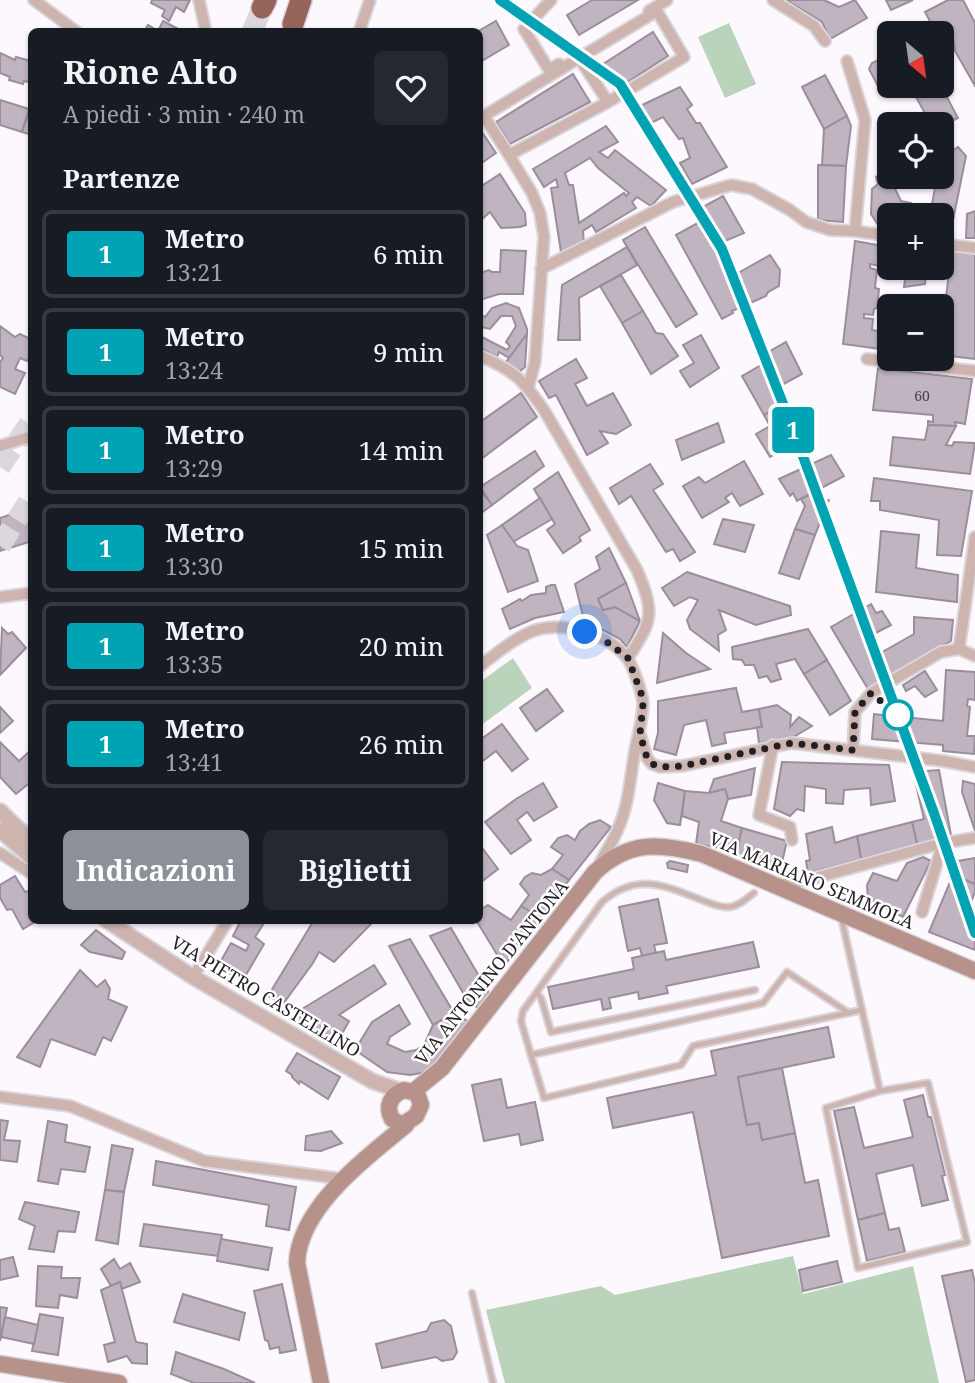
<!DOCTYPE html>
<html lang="it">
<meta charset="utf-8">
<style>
:root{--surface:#171b24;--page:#242831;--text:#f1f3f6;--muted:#9ea1a6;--line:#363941;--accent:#8c9099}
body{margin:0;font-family:"Noto Serif",serif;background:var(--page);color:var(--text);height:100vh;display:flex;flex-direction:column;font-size:26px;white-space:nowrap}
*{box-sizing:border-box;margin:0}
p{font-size:23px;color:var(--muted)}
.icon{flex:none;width:38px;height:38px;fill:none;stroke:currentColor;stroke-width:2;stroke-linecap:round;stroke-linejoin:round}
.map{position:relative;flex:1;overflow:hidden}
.details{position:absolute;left:28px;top:28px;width:455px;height:896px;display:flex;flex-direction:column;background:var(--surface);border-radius:10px;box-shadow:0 2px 5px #0004}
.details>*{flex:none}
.badge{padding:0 14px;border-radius:5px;font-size:24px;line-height:46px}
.needle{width:46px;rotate:151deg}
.buttons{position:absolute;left:877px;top:21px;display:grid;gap:14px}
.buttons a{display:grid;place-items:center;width:77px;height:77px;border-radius:10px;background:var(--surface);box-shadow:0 2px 5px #0004;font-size:35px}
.you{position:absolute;width:35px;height:35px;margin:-18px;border:5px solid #fff;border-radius:50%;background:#1a73e8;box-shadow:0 0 0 10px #1a73e833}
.map>.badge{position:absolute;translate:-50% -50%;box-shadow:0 0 0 4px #fff}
h2{padding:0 35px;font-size:26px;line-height:63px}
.round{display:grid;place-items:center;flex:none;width:74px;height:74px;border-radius:10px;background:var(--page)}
.headline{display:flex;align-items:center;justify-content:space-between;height:119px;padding:0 35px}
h1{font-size:33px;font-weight:700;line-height:52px}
.action{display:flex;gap:14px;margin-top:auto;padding:14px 35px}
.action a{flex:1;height:80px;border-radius:10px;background:var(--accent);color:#fff;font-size:28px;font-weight:700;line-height:80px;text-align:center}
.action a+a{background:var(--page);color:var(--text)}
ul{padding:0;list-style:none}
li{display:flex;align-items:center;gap:21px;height:88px;margin:0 14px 10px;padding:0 21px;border:4px solid var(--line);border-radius:10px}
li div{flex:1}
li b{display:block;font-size:26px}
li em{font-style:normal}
li .badge{min-width:77px;font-weight:700;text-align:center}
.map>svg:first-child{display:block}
</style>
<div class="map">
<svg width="975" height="1383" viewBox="0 0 975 1383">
<rect width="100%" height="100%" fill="#fdf8fe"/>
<g fill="#b9d4ba">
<polygon points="729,23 756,84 725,98 698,37"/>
<polygon points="513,658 532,688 480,726 480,682"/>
<polygon points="793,1256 803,1294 913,1266 939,1383 505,1383 486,1310 601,1286 615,1295"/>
</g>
<g fill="#c0b4c1" stroke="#9a8e9b" stroke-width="2" fill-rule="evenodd">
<polygon points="152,0 190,0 184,12 176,7 169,21 162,16 165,10 151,3"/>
<polygon points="592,0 638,0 579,35 567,15"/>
<polygon points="786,0 824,0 839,7 855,0 867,18 830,39 822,22"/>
<polygon points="886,0 913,0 891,10"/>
<polygon points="948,0 963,0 975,23 975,86 955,51 953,37 936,33 925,12"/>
<polygon points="163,21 184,32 144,32 148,25 158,31"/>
<polygon points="496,21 509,45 480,62 480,32 477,32"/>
<polygon points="653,32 668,56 615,90 600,66"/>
<polygon points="0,53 15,60 16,57 31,61 32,83 24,81 23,84 9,80 10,77 0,73"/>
<polygon points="885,57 889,58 889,84 879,88 869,69 872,63"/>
<polygon points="573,74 590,102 510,144 496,122"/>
<polygon points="825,75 847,116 824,129 802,87"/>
<polygon points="915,86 941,86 958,118 942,126 942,124 931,124 911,88"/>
<polygon points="680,87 692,105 687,109 696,123 700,123 727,167 692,184 680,163 690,158 683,138 679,139 663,117 651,123 640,106"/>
<polygon points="0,100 29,109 22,132 0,125"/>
<polygon points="32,103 32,135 22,132"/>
<polygon points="847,116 851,126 846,166 822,165 824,129"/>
<path d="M 606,126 L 618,142 L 599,152 L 608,158 L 615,150 L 666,190 L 651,206 L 637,197 L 632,202 L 636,208 L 596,232 L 592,225 L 583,231 L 584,243 L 561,252 L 551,188 L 558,187 L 556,179 L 544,187 L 533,169 ZM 590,158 L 598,168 L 629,193 L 626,196 L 624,193 L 579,223 L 573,185 L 569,185 L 565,173 Z"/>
<polygon points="482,132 496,153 480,164 480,133"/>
<polygon points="889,133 889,177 915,177 895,189 901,201 911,203 909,215 889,215 889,228 880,228 871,214 872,189 878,184 876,177 882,173 880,169 889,160 878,142 881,137"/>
<polygon points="958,147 966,156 952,225 942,223 942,215 930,215 937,177 942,177 942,157"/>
<polygon points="818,165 846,166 843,222 818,220"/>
<polygon points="500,174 525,213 526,225 520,227 501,228 490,212 480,221 480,187"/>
<polygon points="723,196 744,233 713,246 729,276 727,278 729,283 733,276 770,255 780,270 779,286 768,292 766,296 732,311 733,313 722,319 676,235 707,218 701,208"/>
<polygon points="975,211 975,238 966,238 967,214"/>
<polygon points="645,227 697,314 676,327 623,240"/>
<polygon points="855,241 889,247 889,268 870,264 870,268 877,270 875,288 879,289 877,308 874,309 873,315 864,314 864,318 873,319 872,330 878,331 880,317 889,319 888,350 843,344"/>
<polygon points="627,247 637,265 579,298 580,340 558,340 562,285"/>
<polygon points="501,250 526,251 523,294 499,294 480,300 480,273 489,270 492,272 500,272"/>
<polygon points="952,250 975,253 975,359 942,355 942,311 944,312"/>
<polygon points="891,268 927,268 925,284 904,287 906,272 890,271"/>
<polygon points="621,275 643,311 622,323 600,286"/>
<polygon points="506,303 519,308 527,329 527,334 509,358 499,352 497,357 480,348 480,336 507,350 510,346 506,342 516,326 512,316 501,316 490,329 481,327 480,330 480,315 485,317 492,308"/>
<polygon points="643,311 656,333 663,334 678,356 651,374 622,323"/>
<polygon points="0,326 15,337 20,334 28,338 32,336 32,351 27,361 20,358 15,369 25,373 15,394 0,387 0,362 3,358 0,355"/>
<polygon points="527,334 525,367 519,372 506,362"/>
<polygon points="701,335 719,368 690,387 680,371 694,363 683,345"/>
<polygon points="786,342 802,374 778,387 787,403 764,415 742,376 770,360 765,354"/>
<polygon points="576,359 587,378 575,384 587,406 613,393 631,425 616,434 600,431 608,443 587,455 556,395 549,398 539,381"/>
<polygon points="878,368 972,379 965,424 955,422 956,426 928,425 928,421 933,422 933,415 873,410"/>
<polygon points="521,393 537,417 480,460 480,422"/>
<polygon points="787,403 793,415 805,409 817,431 770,457 756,434 770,426 764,415"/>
<polygon points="718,423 724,442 682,460 676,440"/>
<polygon points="928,425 956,426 946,445 952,446 954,442 975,443 970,474 890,465 893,437 925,440"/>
<polygon points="535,451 544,466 492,505 480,487"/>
<polygon points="831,455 844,476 797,501 793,493 790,496 779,479"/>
<polygon points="744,461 763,494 740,506 732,493 725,498 729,502 702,518 683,486 699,477 705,483"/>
<polygon points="650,464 663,484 653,490 695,552 680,561 673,549 666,552 631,496 619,504 610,488"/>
<polygon points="558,472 590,530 579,537 581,541 563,553 547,530 555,524 534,489"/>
<polygon points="874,478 972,491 961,556 937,555 939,520 880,510 880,501 871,501"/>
<polygon points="480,490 492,505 480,514"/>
<polygon points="815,492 819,499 829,500 815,535 795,529 805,506 801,499"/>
<polygon points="540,498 552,519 513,542 502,525"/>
<polygon points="32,507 32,541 0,551 0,518"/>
<polygon points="723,519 754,525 745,552 714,544"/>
<polygon points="502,525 517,546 528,550 538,581 508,592 487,535"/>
<polygon points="795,529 815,535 799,579 779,573"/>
<polygon points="881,531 919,535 916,568 958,575 957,602 876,592"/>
<polygon points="609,548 626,583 598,599 603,610 615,607 640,621 627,647 620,639 584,620 575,584 600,569 596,557"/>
<polygon points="687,572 790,606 791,615 756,625 719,610 726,630 718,635 719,651 690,629 687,620 698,600 690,597 674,606 662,588"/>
<polygon points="626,583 640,621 615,607 603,610 598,599"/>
<polygon points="551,585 555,585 564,612 535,618 510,629 502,609 520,599 522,601 531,595 546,593 546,587"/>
<polygon points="871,604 876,613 882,611 891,625 866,638 877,655 914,634 914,617 953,620 951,641 868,689 831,627"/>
<polygon points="2,628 8,634 12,632 26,648 0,675"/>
<polygon points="808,629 827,660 804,674 795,659 776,664 781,679 771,682 767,676 759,678 754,665 745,665 742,660 733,659 732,647"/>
<polygon points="663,633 686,653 710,669 657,683"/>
<polygon points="827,660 851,701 830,715 804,674"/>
<polygon points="946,670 975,672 975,700 968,699 967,706 970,707 967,736 975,736 974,754 943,751 943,745 872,739 874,714 943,721"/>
<polygon points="925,671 937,690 925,697 915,686 906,691 903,685"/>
<polygon points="736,688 742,712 759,709 762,727 724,733 726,743 712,746 706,720 684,725 676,755 654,749 658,733 658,701"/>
<polygon points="547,689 563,711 536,731 520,708"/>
<polygon points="777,705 791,715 790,727 799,717 812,726 790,739 759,743 757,727 762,727 759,709"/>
<polygon points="0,707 13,721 0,733"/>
<polygon points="502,724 528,759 512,771 496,751 480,763 480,740"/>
<polygon points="0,742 19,761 32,749 32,781 16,794 0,777"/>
<polygon points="782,762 889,765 895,801 871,805 870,788 844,790 843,804 826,803 826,789 805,786 804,811 797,809 790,816 774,809"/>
<polygon points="755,768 751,795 728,799 725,789 709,793 714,779"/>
<polygon points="939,770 951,835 917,844 912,822 924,819 913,772"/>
<polygon points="963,781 975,784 975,831 962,792"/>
<polygon points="543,783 557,807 534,821 527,812 517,820 531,840 511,854 485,822 516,799"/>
<polygon points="658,783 685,791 680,825 667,823 654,800"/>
<polygon points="725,789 728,799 721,821 742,828 736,855 720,848 696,844 699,822 682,816 685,791 709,793"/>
<polygon points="600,820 611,827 569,880 552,869 563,855 551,847 558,838 567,835 575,840 580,831 589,824"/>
<polygon points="912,822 917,844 861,859 857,836"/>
<polygon points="832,827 835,843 857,836 861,859 808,873 806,861 810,860 806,834"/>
<polygon points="742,828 787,841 780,871 736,855"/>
<polygon points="480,845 498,869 480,883"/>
<polygon points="923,857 931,861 903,917 868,899 867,885 873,873 897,881 907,863"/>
<polygon points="975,858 975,884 953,875 958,861"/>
<polygon points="670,861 688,865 687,872 668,868 667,863"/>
<polygon points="552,869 569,880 541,918 521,906 529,895 520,884 525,877 532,873 541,875"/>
<polygon points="953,875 975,884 975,892 964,919 969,922 975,921 975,950 929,932"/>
<polygon points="15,876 25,892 32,890 32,920 38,920 23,929 12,909 7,910 0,898 0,885"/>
<polygon points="658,899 667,943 654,945 656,953 642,956 640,948 628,951 619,907"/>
<polygon points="488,905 511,920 521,906 541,918 504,966 476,920 480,920 480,910"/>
<polygon points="241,920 266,920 255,937 264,944 246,975 236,970 232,975 218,966 231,943 246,951 249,945 233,936"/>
<polygon points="314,920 365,920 371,924 334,962 319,952 313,963 283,1004 268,996"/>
<polygon points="451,928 490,995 481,1009 469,1003 430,936"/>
<polygon points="96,930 125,952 122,959 90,952 81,945"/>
<polygon points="410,939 454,1013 433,1025 389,946"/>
<polygon points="753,942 759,967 666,986 668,993 639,999 638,992 609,998 611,1008 603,1010 601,999 553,1009 548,987 634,969 632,958 664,951 666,960"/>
<polygon points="374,965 386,984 339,1015 349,1021 338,1041 300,1020 302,1009"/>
<polygon points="80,970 97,987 105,980 110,989 108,999 127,1007 111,1041 103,1037 95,1055 51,1039 40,1067 17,1057"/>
<polygon points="399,1005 410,1024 390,1037 387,1044 405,1052 416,1050 424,1045 433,1025 454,1013 471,1023 448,1054 427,1072 410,1075 387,1072 355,1050 372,1022"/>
<polygon points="828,1027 834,1057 738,1077 747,1125 759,1123 762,1140 795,1133 805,1183 818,1180 829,1236 722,1258 693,1112 613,1128 607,1098 716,1075 711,1051"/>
<polygon points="297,1053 340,1077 328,1099 300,1081 299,1084 292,1077 292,1075 286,1071"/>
<polygon points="782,1068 795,1133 762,1140 759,1123 747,1125 738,1077"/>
<polygon points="501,1079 507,1108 535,1102 543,1140 521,1145 519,1134 484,1141 472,1085"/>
<polygon points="923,1095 928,1117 931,1117 945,1175 942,1176 948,1200 922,1206 913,1165 876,1174 885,1213 858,1220 834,1111 854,1107 864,1148 913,1137 904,1100"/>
<polygon points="0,1120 8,1121 4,1140 20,1141 17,1162 0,1160"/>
<polygon points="48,1121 67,1125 65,1142 90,1147 85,1172 61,1169 58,1184 38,1181"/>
<polygon points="331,1131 342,1143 321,1151 305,1150 306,1136"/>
<polygon points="112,1145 133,1149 124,1192 105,1190"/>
<polygon points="156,1161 296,1187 289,1230 266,1226 269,1205 153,1185"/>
<polygon points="105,1190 124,1192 118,1244 96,1240"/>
<polygon points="25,1202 79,1212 75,1232 58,1231 54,1252 29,1249 35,1226 19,1219"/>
<polygon points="885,1213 889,1230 899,1228 905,1252 867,1261 858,1220"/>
<polygon points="144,1224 222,1235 218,1256 140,1246"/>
<polygon points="221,1239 272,1248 268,1270 217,1261"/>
<polygon points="13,1257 18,1276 0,1280 0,1260"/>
<polygon points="114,1259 120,1269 130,1263 140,1282 122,1289 120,1282 111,1286 101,1269"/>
<polygon points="837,1261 842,1282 803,1291 799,1270"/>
<polygon points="38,1266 62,1267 61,1278 80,1278 77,1298 60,1295 58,1308 36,1306"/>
<polygon points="972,1270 975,1283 975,1380 966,1382 942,1276"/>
<polygon points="120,1282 136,1342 147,1344 147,1364 132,1363 127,1356 108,1362 104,1345 115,1342 101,1290"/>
<polygon points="282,1284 296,1350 280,1353 279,1347 270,1349 268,1341 265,1340 254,1291"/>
<polygon points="183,1294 245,1313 239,1340 174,1322"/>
<polygon points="0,1307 7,1308 0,1341"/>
<polygon points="40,1314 63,1318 58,1355 32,1351"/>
<polygon points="5,1317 38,1325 34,1344 1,1337"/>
<polygon points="444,1320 451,1326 457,1352 453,1359 442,1361 436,1357 382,1368 376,1344 427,1331 431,1323"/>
<polygon points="176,1352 224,1369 255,1383 194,1383 171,1374"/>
</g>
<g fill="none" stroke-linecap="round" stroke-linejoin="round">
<g stroke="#dcd7dd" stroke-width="21" stroke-dasharray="21 10" stroke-linecap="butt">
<polyline points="252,32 262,8"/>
<polyline points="0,467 32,420"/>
<polyline points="0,546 32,496"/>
</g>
<defs>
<g id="service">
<path d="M 754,893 C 746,899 740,905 730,907 C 721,908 713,904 704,901 C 666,886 637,871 602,902 L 523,1011 L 521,1021 L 531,1055 L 763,1003 L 787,972 L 849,1013"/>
<polyline points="841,916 880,1091 826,1108 858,1268 967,1242 928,1083 880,1091"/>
<polyline points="537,993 541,998 551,1032 755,990"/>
<polyline points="531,1055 544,1098 681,1065 693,1046 862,1010"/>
<polyline points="472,1293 493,1383"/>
</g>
<g id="minor">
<polyline points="34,0 77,32"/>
<polyline points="199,0 206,32"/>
<polyline points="551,0 524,29 549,70 559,64"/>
<polyline points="773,0 814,26 825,41"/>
<polyline points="649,11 667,0"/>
<polyline points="359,32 370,0"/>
<polyline points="579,58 484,116 509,155 608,102 684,57 657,11 579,58 608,102"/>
<polyline points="847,61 865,120 855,231 889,236"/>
<polyline points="509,155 532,193 540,213 544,237 535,362 528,388"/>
<polyline points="942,244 975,248"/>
<polyline points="541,269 673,202 731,185 752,189 790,210 806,222 830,230 855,231"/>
<path d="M 480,356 C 515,371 522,379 544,410 L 637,570 C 655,613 653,620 628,658"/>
<polyline points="867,359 975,371"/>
<polyline points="0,446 32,436"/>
<polyline points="0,597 32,593"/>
<polyline points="959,649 975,537"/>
<path d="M 480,666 C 496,654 513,639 533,631 C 563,621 607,633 627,658 C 633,665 642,693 643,703 C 643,717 639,732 636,745 C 630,774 630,802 618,829 C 613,842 604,854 598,867"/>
<polyline points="640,734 647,758 652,764 660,767 682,766 792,743 943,761 975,767"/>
<polyline points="773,745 759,815 790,827 792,840"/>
<polyline points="853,750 855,712 871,693 941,652 959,649 975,656"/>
<polyline points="0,853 32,874"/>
<polyline points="777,884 793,884 943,843 975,838"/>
<polyline points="922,912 943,843"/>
<polyline points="193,977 228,920"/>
<polyline points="0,1097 70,1106 204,1161 344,1179"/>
</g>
<g id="tertiary">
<polyline points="0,811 32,842"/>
<polyline points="0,830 32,858"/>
<polyline points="106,920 193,977 372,1081 401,1091"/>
</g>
<g id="secondary">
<path d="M 404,1090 L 417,1093 L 421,1105 L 416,1116 L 402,1125 L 392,1119 C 385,1106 391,1095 404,1090 Z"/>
<path d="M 414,1091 L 442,1068 L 595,872 C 630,840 659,843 702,854 L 975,971"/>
<polyline points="0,1364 119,1383"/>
<path d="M 321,1383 L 297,1263 C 299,1207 367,1157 406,1125"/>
</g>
<g id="motorway">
<polyline points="262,8 266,0"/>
<polyline points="293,24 301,0"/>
</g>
</defs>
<use href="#service" stroke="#dad5db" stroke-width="9"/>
<use href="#minor" stroke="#dad5db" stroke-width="14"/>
<use href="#tertiary" stroke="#dad5db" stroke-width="18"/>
<use href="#secondary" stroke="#dad5db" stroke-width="19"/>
<use href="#motorway" stroke="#dad5db" stroke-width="24"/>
<use href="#service" stroke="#cdb4af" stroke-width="5"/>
<use href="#minor" stroke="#cdb4af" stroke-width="10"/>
<use href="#tertiary" stroke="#cdb4af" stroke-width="14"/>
<use href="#secondary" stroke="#b6928b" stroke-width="16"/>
<use href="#motorway" stroke="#95655b" stroke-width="21"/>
</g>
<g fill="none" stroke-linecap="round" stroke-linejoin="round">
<defs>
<polyline id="line" points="500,0 620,84 722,249 793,429 935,816 975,933"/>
</defs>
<use href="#line" stroke="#fff" stroke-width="16"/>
<use href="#line" stroke="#00a3b4" stroke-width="10"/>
<polyline stroke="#231f24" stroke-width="7" stroke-dasharray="0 12.6" points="585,632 607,642 628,658 641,693 643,704 640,734 647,758 652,764 660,767 682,766 792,743 853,750 855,712 871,693 898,715"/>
</g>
<circle fill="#fff" stroke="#00a3b4" stroke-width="3.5" cx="898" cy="715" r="14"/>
<g text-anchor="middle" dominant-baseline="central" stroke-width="5" stroke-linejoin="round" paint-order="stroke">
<g font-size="14" fill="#4a444b">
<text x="922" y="395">60</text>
</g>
<g font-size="18" fill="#231f24" stroke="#fff">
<text transform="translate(812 880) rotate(23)">VIA MARIANO SEMMOLA</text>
<text transform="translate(491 972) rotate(-51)">VIA ANTONINO D'ANTONA</text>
<text transform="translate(266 996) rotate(31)">VIA PIETRO CASTELLINO</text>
</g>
</g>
</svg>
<div class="buttons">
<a><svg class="needle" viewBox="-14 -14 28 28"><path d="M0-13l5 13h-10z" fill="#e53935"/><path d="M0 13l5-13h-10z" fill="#9ea1a6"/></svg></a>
<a><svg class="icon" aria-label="locate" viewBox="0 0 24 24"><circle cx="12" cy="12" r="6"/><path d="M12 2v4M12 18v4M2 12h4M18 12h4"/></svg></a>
<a>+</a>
<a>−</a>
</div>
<div class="you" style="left:585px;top:632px"></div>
<b class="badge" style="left:793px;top:430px;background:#00a3b4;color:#fff">1</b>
<section class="details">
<div class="headline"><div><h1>Rione Alto</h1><p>A piedi · 3 min · 240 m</p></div><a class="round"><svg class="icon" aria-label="heart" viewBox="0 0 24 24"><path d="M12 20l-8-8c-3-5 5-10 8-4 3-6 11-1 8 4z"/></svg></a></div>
<h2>Partenze</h2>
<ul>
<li><span class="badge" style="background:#00a3b4;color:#fff">1</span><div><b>Metro</b><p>13:21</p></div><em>6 min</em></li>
<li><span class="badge" style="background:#00a3b4;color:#fff">1</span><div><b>Metro</b><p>13:24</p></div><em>9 min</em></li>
<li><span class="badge" style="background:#00a3b4;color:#fff">1</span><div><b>Metro</b><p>13:29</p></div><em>14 min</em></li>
<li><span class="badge" style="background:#00a3b4;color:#fff">1</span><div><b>Metro</b><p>13:30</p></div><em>15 min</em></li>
<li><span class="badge" style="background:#00a3b4;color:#fff">1</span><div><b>Metro</b><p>13:35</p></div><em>20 min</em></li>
<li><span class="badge" style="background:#00a3b4;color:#fff">1</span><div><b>Metro</b><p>13:41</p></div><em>26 min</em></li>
</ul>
<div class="action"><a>Indicazioni</a><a>Biglietti</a></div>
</section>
</div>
